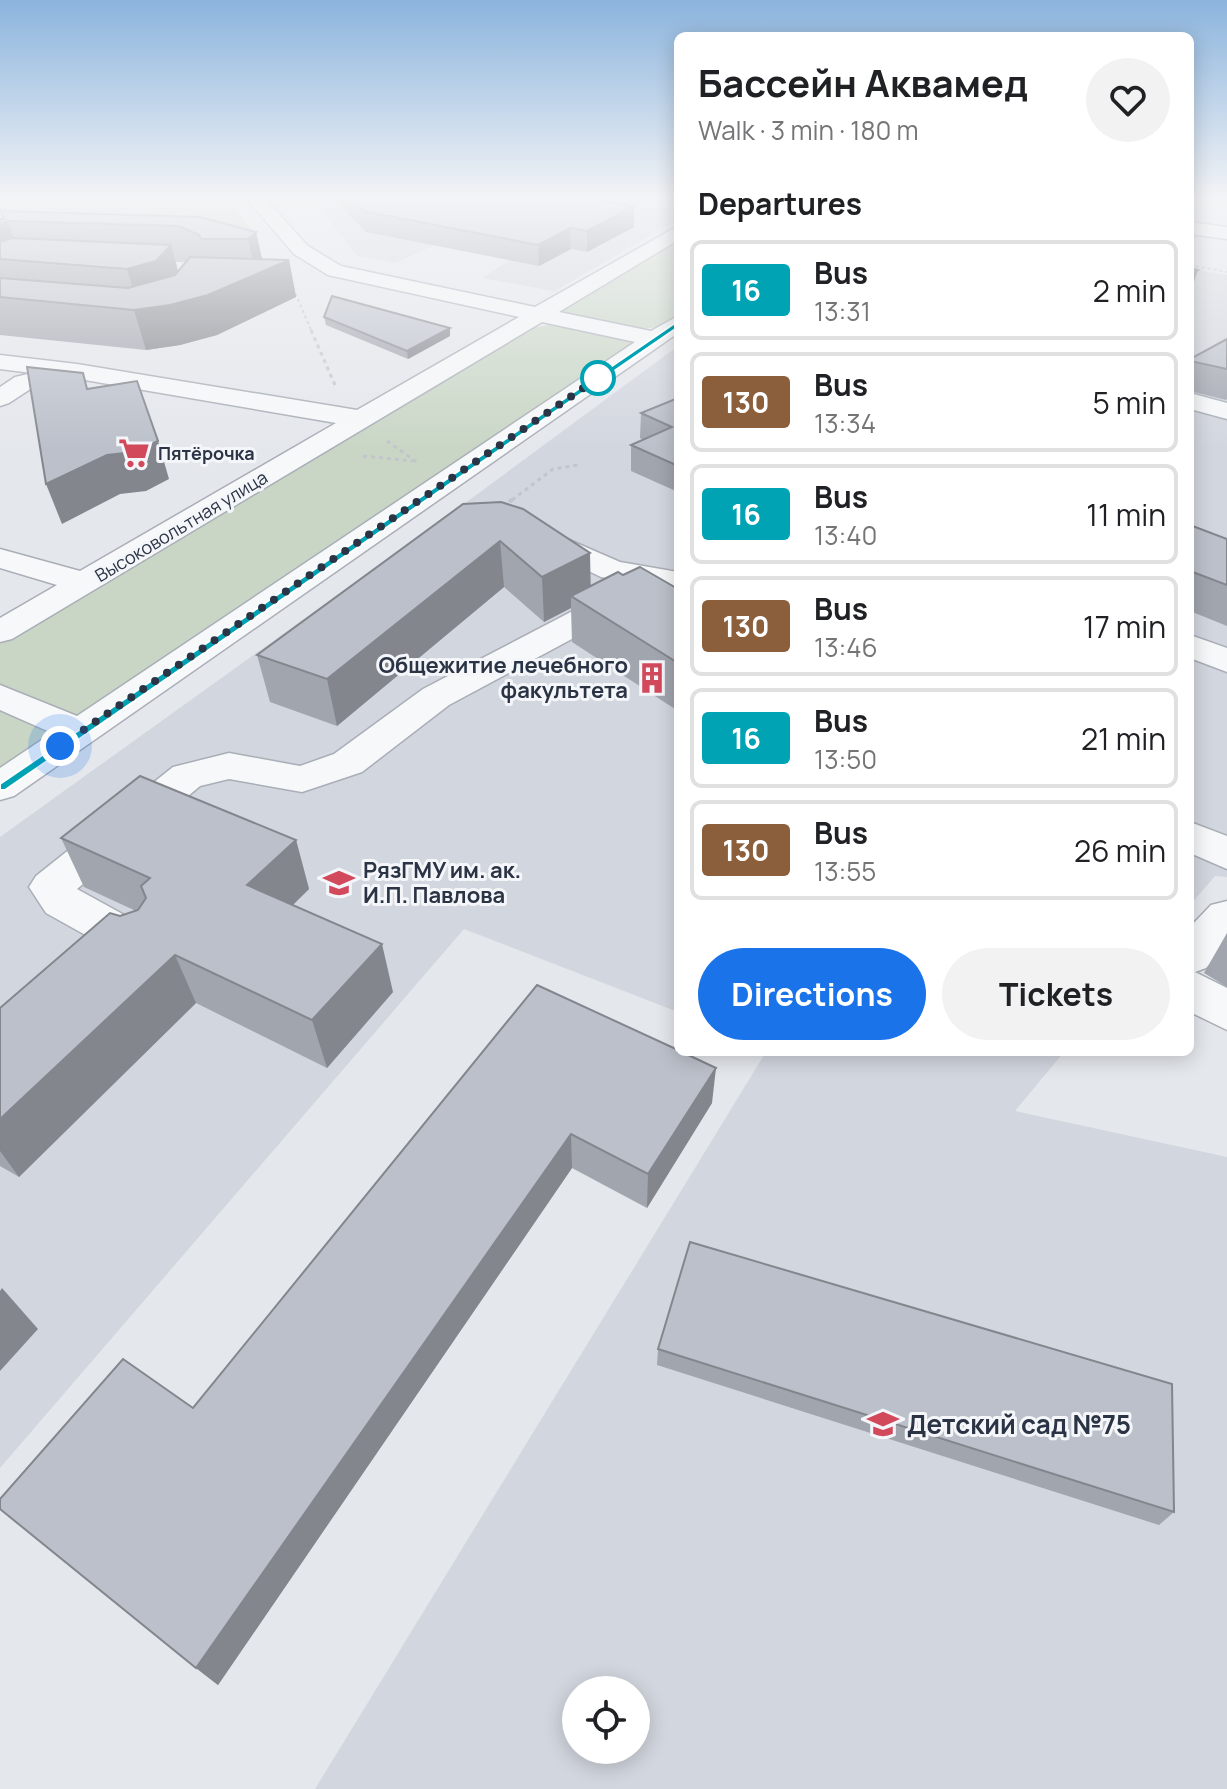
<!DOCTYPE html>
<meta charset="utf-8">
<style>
:root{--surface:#fff;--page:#f2f2f2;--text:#202124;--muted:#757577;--line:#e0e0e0;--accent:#1a73e8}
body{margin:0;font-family:Manrope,sans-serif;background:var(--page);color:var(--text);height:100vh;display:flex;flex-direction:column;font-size:30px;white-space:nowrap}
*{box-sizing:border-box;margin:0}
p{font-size:26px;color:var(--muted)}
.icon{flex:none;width:44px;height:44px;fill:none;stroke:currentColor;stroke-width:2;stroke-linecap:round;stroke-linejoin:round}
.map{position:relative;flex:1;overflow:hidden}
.sheet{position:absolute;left:674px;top:32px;width:520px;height:1024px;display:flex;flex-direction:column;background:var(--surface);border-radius:12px;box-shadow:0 4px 20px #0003}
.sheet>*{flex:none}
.badge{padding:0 16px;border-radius:6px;font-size:28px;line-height:52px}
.buttons{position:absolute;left:562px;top:1676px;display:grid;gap:16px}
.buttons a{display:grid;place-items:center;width:88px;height:88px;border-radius:50%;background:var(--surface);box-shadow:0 4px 20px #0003;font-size:40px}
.you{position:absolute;width:40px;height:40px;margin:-20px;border:6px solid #fff;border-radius:50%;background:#1a73e8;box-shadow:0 0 0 12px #1a73e833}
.map>.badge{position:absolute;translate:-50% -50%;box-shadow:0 0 0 4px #fff}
h2{padding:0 24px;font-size:30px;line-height:72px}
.round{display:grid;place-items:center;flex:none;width:84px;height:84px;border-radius:42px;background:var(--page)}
.head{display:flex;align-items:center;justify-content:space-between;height:136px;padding:0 24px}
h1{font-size:38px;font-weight:700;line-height:60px}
.action{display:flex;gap:16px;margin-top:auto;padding:16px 24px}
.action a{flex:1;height:92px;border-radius:48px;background:var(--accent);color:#fff;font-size:32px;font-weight:700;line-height:92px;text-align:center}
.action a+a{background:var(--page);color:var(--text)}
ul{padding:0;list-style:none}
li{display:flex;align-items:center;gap:24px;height:100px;margin:0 16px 12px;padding:0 8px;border:4px solid var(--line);border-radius:12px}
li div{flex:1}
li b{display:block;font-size:30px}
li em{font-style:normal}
li .badge{min-width:88px;font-weight:700;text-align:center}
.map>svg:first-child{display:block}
</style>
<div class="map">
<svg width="1227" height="1789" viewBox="0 0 1227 1789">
<rect width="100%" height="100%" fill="#e4e7ec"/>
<g fill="#d2d6de" fill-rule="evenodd">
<polygon points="313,199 678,199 678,219 555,291 482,278 516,256 442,242 395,263 357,256"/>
<polygon points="1190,269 1227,275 1227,877 1215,876 1190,905"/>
<polygon points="678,346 678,1012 464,929 0,1468 0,837 468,501"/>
<path d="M 766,1052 L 1064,1052 L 1015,1111 L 1227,1157 L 1227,1789 L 315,1789 ZM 576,1690 L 636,1690 L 636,1750 L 576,1750 Z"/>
</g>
<g fill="#c9d6c5">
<polygon points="0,199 229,199 250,228 0,230"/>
<polygon points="678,238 678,315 661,327 636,329 560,312 564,307"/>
<polygon points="554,324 630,341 631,345 79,718 0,687 0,643 527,329"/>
<polygon points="0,706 49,734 46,747 0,778"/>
</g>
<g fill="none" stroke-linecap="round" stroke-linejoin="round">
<defs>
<g id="minor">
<polygon points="247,199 265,199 308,246 341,266 535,307 678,226 678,240 559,312 651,331 678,316 678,333 14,796 0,800 0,768 52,733 0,710 0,685 77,716 635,342 542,322 12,639 0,642 0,618 57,585 0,568 0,549 80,571 336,423 73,378 32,388 9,403 0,406 0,387 15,377 32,373 0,369 0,355 77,364 357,410 519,317 328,275 294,254"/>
<polygon points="1190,222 1227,227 1227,239 1190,234"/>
<polygon points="1190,393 1227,403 1227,419 1190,409"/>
<polygon points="537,526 620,562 678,572 678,592 601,577 526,541 522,535 526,529"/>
<polygon points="625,587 637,590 641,597 637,604 449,705 362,772 302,792 229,779 200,786 77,889 157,933 164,945 157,957 141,962 125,957 46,913 29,887 36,876 173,767 229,753 300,766 334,754 423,689 613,590"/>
<polygon points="1190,635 1227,648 1227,672 1190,658"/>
<polygon points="1190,822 1227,836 1227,869 1190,853"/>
<polygon points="1227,901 1227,946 1206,968 1195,972 1227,988 1227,1030 1190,1012 1190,927 1211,905"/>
</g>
</defs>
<use href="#minor" stroke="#a9aeb7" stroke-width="3"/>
<g stroke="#c2c5cb" stroke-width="2" stroke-dasharray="3 3" stroke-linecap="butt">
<polyline points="180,199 208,215 239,227"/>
<polyline points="1190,265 1227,272"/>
<polyline points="293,288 312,332"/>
</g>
<g stroke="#c2c5cb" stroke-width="3" stroke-dasharray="4 4" stroke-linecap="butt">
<polyline points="311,330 335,385"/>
<polyline points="387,441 418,463"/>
<polyline points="363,456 413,461"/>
<polyline points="512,500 553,469 578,465"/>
</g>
<polyline stroke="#c2c5cb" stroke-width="4" stroke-dasharray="4 4" stroke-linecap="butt" points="503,507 514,498"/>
<use href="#minor" fill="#f7f8fa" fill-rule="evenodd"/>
</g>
<g fill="#a1a5ae" fill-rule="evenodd">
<polygon points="334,199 592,199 634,206 634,227 587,252 571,249 539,266 366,232"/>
<path d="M 1,211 L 256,232 L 262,259 L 289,260 L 296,297 L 217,335 L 180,345 L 146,350 L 0,335 L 0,219 L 4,219 ZM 176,262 L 186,262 L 178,272 Z"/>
<polygon points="324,317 450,328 450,336 408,359 326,325"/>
<polygon points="1227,339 1227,399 1226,400 1190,391 1190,359"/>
<polygon points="678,398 678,492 631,471 631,445 644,440 640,438 641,413"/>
<polygon points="463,504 590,586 623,575 678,589 678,711 572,642 571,608 544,622 504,587 337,726 270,702 257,655"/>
<polygon points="1190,525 1227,539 1227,626 1190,611"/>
<polygon points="61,838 296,840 309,889 293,905 393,992 327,1068 196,1003 19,1177 0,1166 0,1008 120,916 136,911 84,887"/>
<polygon points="1227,933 1227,987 1204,973"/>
<polygon points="537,985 712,1103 647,1208 572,1168 218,1685 196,1668 193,1408"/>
<polygon points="658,1349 1174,1512 1159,1525 657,1365"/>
</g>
<g fill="#83868d">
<polygon points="634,206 634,227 587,252 587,231"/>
<polygon points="8,221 20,257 0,259 0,224"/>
<polygon points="570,228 571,249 539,266 538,245"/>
<polygon points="256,232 264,268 289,260 296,297 217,335 180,345 146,350 134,310 256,274 248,239"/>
<polygon points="171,245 181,282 138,307 127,269"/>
<polygon points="1198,270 1190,294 1190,274"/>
<polygon points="450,328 450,336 408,359 407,351"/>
<polygon points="158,441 169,479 146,491 120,494 62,524 46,484 107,455"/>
<polygon points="500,541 504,587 337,726 327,679"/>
<polygon points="590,553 591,598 571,596 571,608 544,622 542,577"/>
<polygon points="296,840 309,889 263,934 247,885"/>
<polygon points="382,944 393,992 327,1068 312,1020"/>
<polygon points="175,955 196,1003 19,1177 0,1151 0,1119"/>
<polygon points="716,1068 712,1103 647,1208 648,1174"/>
<polygon points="571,1134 572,1168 218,1685 196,1668"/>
<polygon points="2,1288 38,1329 0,1371 0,1291"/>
</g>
<g fill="#bbc0ca" stroke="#83868d" stroke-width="2">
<polygon points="351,199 592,199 634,206 587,231 570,228 538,245 363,211"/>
<polygon points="1,211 200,217 256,232 248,239 201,239 199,235 179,226 8,221 0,224 0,219 4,219"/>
<polygon points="12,238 171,245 156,261 127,269 0,259 0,242"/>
<polygon points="190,257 289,260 208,295 170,305 134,310 0,297 0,278 128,288 175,275"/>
<polygon points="1190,268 1198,270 1190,274"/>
<polygon points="332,296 450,328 407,351 324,317"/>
<polygon points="1227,339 1227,369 1190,361 1190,359"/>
<polygon points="27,367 83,373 87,389 137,381 158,441 134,452 107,455 46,484"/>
<polygon points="678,398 678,466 631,445 672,427 641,413"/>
<polygon points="501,502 523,509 590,553 542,577 500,541 327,679 257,655 463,504"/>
<polygon points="1190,525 1227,539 1227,585 1190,571"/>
<polygon points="640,567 678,589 678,663 571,596 618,572 623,575"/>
<polygon points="140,776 296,840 247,885 382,944 312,1020 175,955 0,1119 0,1008 110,913 120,916 138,910 146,898 141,886 150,878 61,838"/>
<polygon points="537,985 678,1050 678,1052 682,1052 716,1068 648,1174 571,1134 196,1668 0,1509 0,1499 123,1359 193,1408"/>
<polygon points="690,1242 1172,1384 1174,1512 658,1349"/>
</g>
<linearGradient id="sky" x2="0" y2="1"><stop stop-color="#8bb4dd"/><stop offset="0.44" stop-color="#f3f4f6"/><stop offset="1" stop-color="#f3f4f6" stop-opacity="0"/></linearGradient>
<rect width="1227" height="449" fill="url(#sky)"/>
<polygon fill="#00a3b4" stroke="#fff" stroke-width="2" points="678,321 681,325 5,790 0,790 0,784"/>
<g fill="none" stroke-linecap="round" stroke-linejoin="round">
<polyline stroke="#2b3445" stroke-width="8" stroke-dasharray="0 14.4" points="60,746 598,378"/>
</g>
<defs>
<symbol id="supermarket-bare" viewBox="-9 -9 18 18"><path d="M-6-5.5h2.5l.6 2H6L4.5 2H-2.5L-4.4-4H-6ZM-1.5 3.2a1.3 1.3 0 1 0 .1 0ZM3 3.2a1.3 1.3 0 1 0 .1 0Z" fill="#d1495b" stroke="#f4f6f9" stroke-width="2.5" paint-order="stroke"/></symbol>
<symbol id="building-bare" viewBox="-9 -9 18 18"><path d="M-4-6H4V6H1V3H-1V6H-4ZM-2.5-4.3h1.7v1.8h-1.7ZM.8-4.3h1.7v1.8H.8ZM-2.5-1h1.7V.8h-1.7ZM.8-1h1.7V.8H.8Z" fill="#d1495b" stroke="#f4f6f9" stroke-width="2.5" paint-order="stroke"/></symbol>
<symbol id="university-bare" viewBox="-9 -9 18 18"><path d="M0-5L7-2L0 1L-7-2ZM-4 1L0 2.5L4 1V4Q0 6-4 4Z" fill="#d1495b" stroke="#f4f6f9" stroke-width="2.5" paint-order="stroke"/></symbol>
<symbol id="school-bare" viewBox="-9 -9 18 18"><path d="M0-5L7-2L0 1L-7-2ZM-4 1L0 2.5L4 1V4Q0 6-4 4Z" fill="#d1495b" stroke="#f4f6f9" stroke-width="2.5" paint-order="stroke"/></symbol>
</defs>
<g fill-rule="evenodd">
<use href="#supermarket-bare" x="112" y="431" width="44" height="44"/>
<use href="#building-bare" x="630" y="656" width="44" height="44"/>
<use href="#university-bare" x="317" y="861" width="44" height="44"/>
<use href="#school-bare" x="861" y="1402" width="44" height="44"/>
</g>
<circle fill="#fff" stroke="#00a3b4" stroke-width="4" cx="598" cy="378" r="16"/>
<g text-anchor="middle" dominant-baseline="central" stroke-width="6" stroke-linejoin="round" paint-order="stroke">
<g font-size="18" font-weight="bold" fill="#2b3445" stroke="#f4f6f9" text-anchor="start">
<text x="158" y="453">Пятёрочка</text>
</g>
<g font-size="18" fill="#2b3445" stroke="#f4f6f9">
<text transform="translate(181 526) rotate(-31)">Высоковольтная улица</text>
</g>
<g font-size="22" font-weight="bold" fill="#2b3445" stroke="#f4f6f9" text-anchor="end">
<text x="628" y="665">Общежитие лечебного<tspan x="628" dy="25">факультета</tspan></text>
<text x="363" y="870" text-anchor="start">РязГМУ им. ак.<tspan x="363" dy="25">И.П. Павлова</tspan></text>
</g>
<g font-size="26" font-weight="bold" fill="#2b3445" stroke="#f4f6f9" text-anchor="start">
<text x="907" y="1424">Детский сад №75</text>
</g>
</g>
</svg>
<div class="buttons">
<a><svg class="icon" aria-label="locate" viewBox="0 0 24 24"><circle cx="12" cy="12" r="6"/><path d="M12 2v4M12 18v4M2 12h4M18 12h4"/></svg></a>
</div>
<div class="you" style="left:60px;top:746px"></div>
<section class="sheet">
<div class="head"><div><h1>Бассейн Аквамед</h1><p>Walk · 3 min · 180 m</p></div><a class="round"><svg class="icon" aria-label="heart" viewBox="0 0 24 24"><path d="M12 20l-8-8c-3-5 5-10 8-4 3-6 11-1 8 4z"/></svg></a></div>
<h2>Departures</h2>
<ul>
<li><span class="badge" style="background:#00a3b4;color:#fff">16</span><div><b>Bus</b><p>13:31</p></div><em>2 min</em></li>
<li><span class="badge" style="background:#8b5e3c;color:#fff">130</span><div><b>Bus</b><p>13:34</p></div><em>5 min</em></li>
<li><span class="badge" style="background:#00a3b4;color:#fff">16</span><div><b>Bus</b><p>13:40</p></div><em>11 min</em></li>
<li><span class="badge" style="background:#8b5e3c;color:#fff">130</span><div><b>Bus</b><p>13:46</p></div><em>17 min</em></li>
<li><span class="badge" style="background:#00a3b4;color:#fff">16</span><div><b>Bus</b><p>13:50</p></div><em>21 min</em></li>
<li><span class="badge" style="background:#8b5e3c;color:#fff">130</span><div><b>Bus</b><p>13:55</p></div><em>26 min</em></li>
</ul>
<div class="action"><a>Directions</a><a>Tickets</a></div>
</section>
</div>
